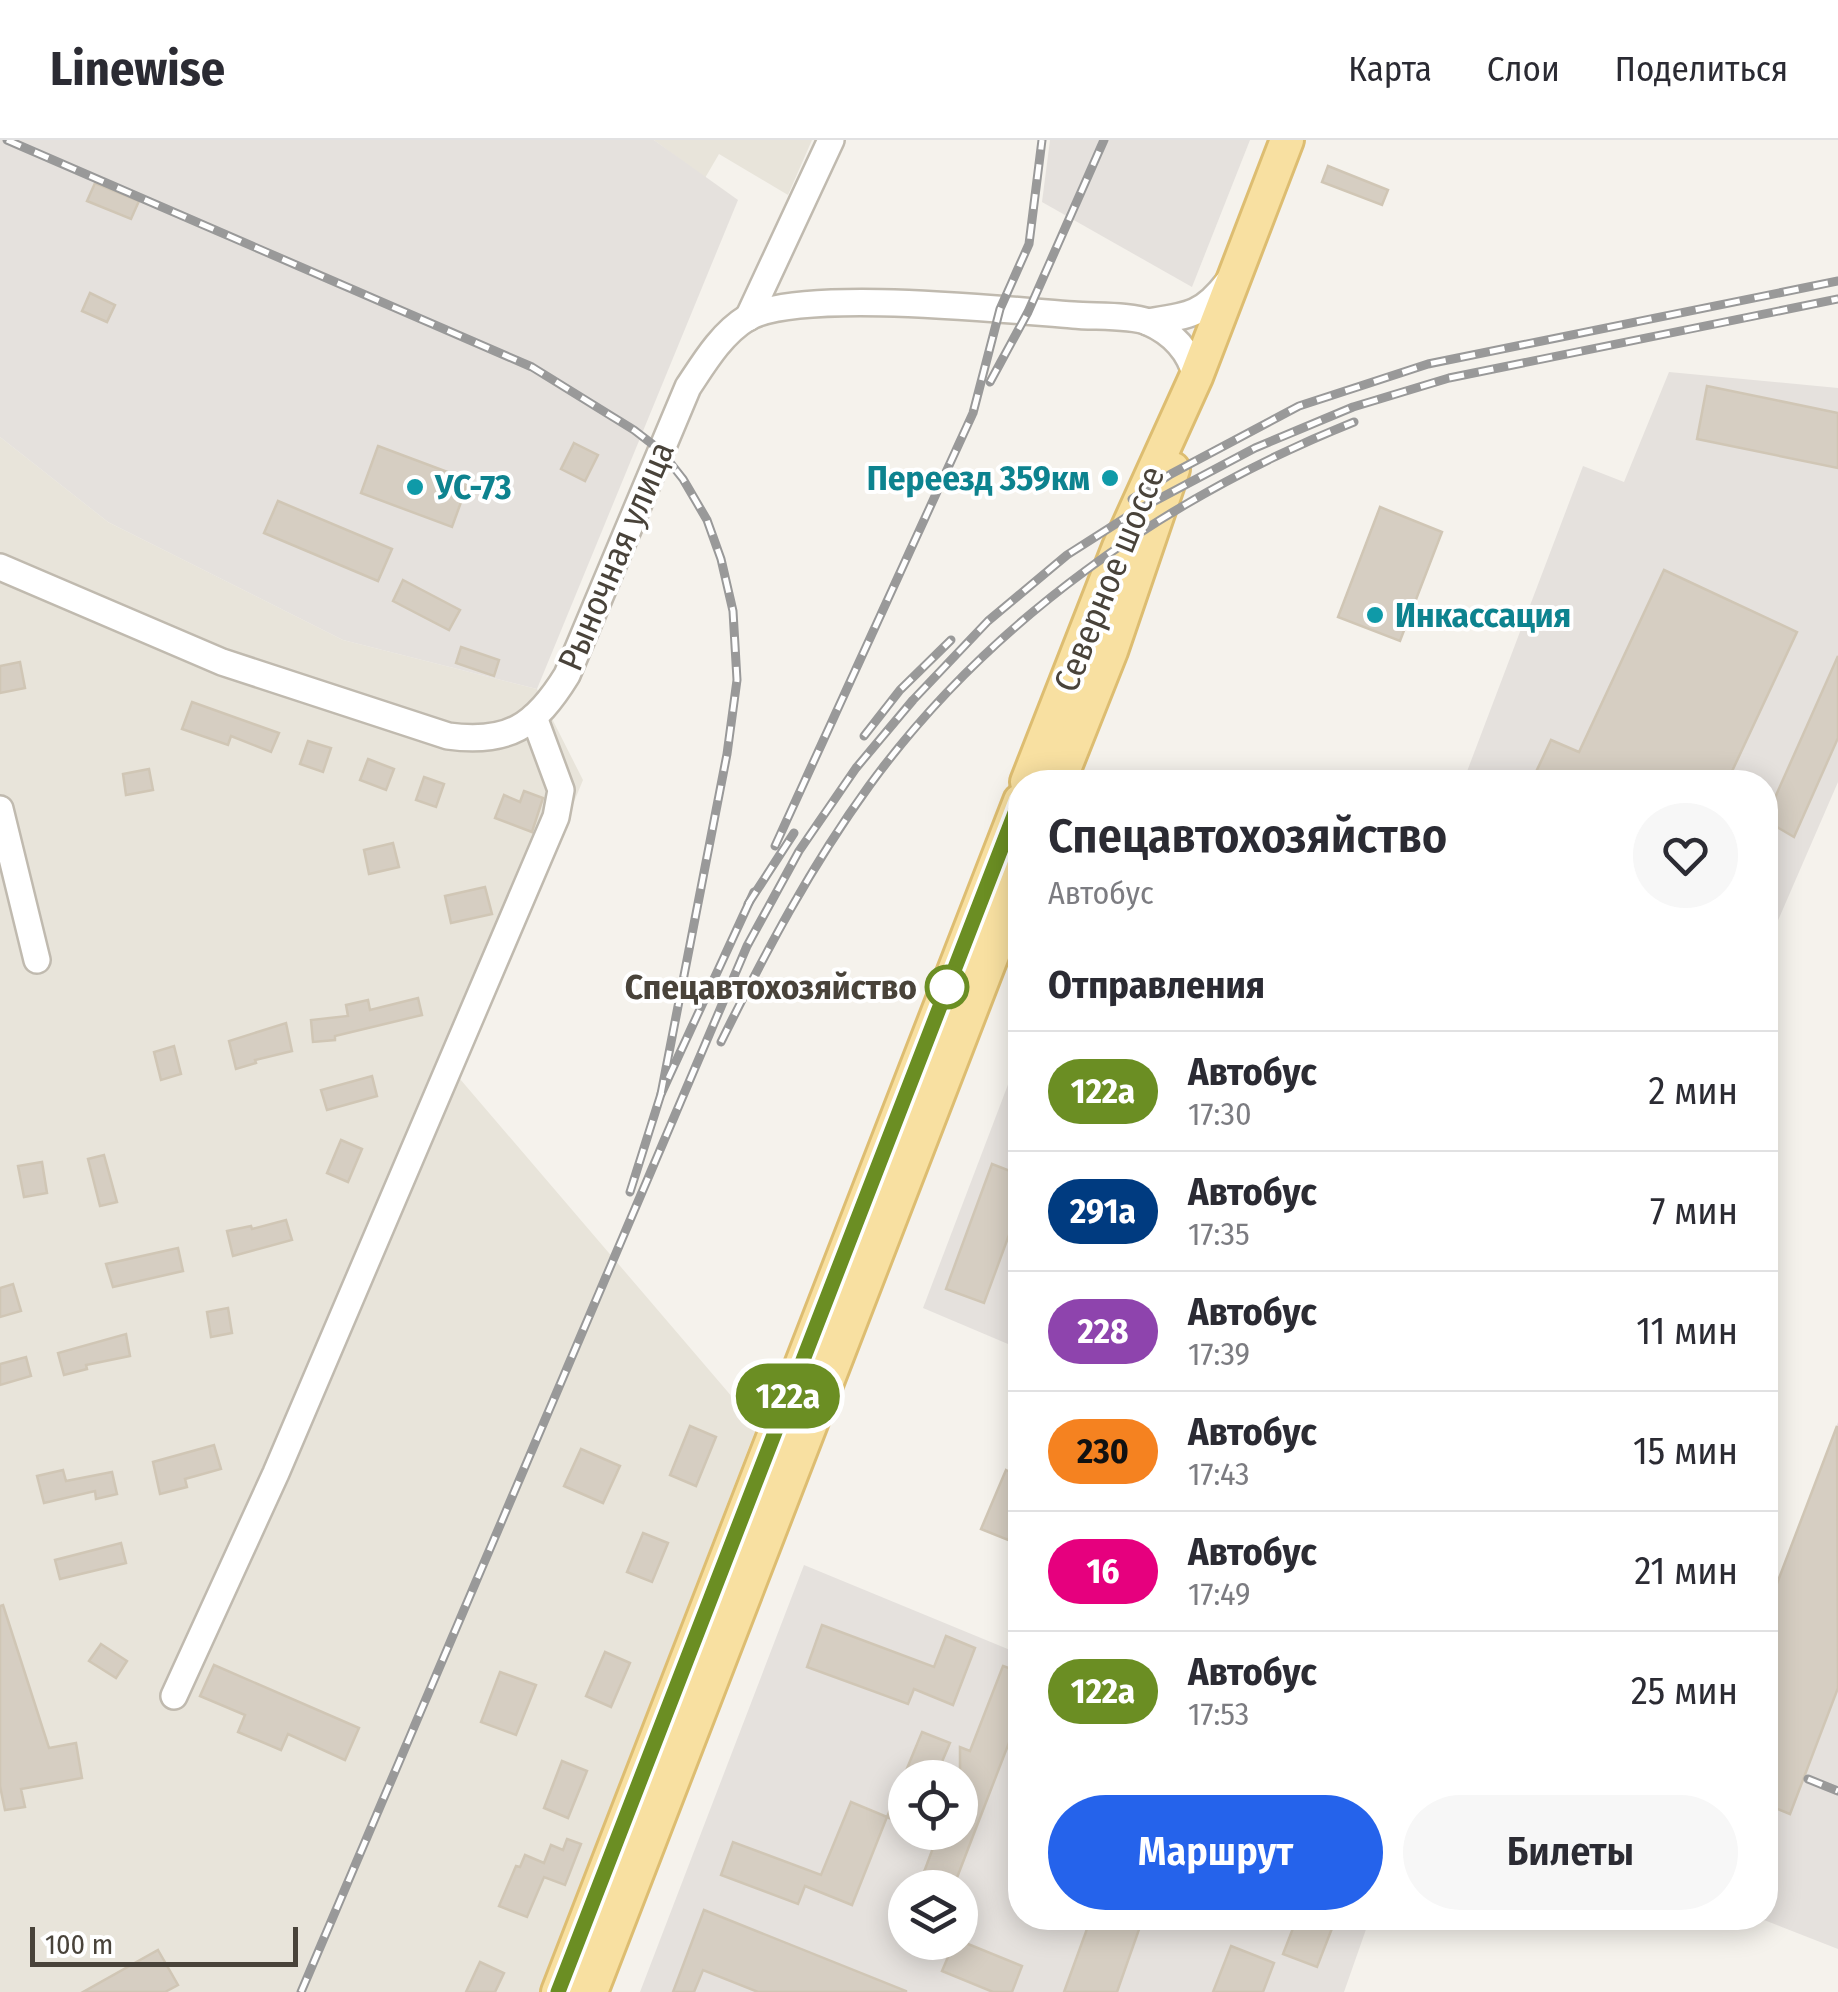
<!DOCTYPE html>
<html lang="ru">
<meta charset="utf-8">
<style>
:root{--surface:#fff;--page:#f7f7f7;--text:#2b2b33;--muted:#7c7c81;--line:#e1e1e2;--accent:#2563eb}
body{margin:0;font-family:"Fira Sans Condensed",sans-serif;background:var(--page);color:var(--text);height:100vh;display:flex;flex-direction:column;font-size:38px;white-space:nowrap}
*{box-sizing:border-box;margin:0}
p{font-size:32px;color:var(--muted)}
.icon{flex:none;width:55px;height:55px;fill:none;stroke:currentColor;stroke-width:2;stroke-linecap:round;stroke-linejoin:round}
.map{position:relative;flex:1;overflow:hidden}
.details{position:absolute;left:1008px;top:630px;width:770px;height:1160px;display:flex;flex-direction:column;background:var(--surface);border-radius:40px;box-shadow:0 5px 25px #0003}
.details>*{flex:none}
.badge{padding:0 20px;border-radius:32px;font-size:35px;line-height:65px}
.tools{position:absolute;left:888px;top:1620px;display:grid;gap:20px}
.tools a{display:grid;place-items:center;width:90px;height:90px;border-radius:50%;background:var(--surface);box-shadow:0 5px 25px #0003;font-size:50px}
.scale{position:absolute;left:30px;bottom:25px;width:268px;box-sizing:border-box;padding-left:10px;border:5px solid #49433a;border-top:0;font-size:28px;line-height:35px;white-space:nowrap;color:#49433a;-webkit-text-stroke:8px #fff;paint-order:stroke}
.map>.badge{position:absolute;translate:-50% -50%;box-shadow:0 0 0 5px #fff}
h2{padding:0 40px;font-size:38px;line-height:90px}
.round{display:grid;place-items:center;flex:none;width:105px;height:105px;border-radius:52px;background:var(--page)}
.headline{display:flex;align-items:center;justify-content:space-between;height:170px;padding:0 40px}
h1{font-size:48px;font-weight:600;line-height:75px}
.cta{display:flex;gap:20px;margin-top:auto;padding:20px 40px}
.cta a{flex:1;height:115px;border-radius:60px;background:var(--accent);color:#fff;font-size:40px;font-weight:600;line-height:115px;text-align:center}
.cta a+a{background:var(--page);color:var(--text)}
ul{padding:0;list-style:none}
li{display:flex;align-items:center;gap:30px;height:120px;padding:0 40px;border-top:2px solid var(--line)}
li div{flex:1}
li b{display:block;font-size:38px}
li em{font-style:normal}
li .badge{min-width:110px;font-weight:700;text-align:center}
header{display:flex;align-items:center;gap:60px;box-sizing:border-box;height:140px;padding:0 50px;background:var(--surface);border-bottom:2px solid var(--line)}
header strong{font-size:48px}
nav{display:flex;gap:55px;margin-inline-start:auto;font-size:35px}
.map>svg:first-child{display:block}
</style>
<header>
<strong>Linewise</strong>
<nav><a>Карта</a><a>Слои</a><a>Поделиться</a></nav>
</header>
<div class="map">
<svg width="1838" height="1852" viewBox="0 0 1838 1852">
<rect width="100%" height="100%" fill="#f5f2ec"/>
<g fill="#e8e4da">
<polygon points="654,0 812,0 788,55 719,14 705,38"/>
<polygon points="0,297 108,382 343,500 537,549 583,640 460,939 757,1286 539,1852 0,1852"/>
</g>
<g fill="#e5e1dd" fill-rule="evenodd">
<polygon points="0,0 654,0 738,60 537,549 343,500 108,382 0,297"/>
<polygon points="1050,0 1250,0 1192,147 1042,62"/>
<polygon points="1669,232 1838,248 1838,642 1773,792 1765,797 1765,642 1463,642 1583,326 1624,342"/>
<polygon points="1020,913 1020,1209 923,1168"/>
<polygon points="1838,1282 1838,1809 1759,1778 1765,1778 1765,1475"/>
<path d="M 804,1425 L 1020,1514 L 1020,1778 L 1370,1778 L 1344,1852 L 640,1852 ZM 905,1638 L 960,1638 L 960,1692 L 905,1692 ZM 905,1748 L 960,1748 L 960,1802 L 905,1802 Z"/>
</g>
<g fill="#d6cec2" stroke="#d0c6b5" stroke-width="2.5">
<polygon points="1328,26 1388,50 1382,65 1322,42"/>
<polygon points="95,43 139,61 131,79 87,61"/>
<polygon points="90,153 115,165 107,182 82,171"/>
<polygon points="1707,246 1838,273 1838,328 1697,299"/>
<polygon points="574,303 598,315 585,341 561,329"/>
<polygon points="378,306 469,340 452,387 361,353"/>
<polygon points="278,361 392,409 378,441 264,393"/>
<polygon points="1380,367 1442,392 1400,501 1338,477"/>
<polygon points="1664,430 1797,492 1727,642 1558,642 1536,632 1551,600 1579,612"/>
<polygon points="403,440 460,470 449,490 393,461"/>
<polygon points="461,507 499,520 494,536 456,523"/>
<polygon points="1838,516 1838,598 1794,697 1765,680"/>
<polygon points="20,522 25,548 0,553 0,526"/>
<polygon points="192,562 279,593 271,612 231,596 228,605 182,589"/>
<polygon points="308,601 331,608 323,632 300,624"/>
<polygon points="368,619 394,629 386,650 360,640"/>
<polygon points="149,629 153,650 126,655 123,634"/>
<polygon points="424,637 444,644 436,667 416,660"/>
<polygon points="524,651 543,658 532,692 495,678 504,655 520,662"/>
<polygon points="393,703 399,727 369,734 364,710"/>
<polygon points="485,747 492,774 451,783 445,756"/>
<polygon points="418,858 422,875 335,896 335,900 313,902 311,880 348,876 346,865 368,860 370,870"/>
<polygon points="286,883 292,911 255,920 256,923 236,929 229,901"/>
<polygon points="174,906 181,934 161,940 154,912"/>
<polygon points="372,936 377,956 327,970 321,950"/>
<polygon points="341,1000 362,1009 348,1042 327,1033"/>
<polygon points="104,1015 117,1062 100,1066 88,1019"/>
<polygon points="42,1022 47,1053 24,1057 18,1026"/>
<polygon points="992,1024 1020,1035 1020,1065 984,1163 946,1149"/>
<polygon points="286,1080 292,1100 233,1116 227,1091 251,1086 252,1089"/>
<polygon points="178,1108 183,1131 113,1147 106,1124"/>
<polygon points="13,1144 21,1171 0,1177 0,1148"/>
<polygon points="228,1168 232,1193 211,1197 207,1172"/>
<polygon points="126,1194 130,1216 86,1225 87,1229 64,1235 58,1213"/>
<polygon points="26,1217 31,1236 0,1245 0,1224"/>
<polygon points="690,1286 716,1297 696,1346 670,1335"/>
<polygon points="1837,1286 1838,1548 1790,1674 1765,1664 1765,1475"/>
<polygon points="214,1305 221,1329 185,1339 187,1347 160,1354 153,1322"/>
<polygon points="581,1309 620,1326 603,1363 564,1346"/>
<polygon points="63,1330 66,1341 112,1332 117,1354 96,1359 95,1351 44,1363 37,1336"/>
<polygon points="1006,1330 1020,1337 1020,1374 1008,1400 981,1389"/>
<polygon points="643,1393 668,1403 652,1442 627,1432"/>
<polygon points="121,1403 126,1423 60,1439 55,1420"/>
<polygon points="3,1465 49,1608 76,1603 82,1638 21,1649 25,1667 5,1670 0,1646 0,1466"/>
<polygon points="822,1485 934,1527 946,1496 975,1508 953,1565 914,1549 908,1564 807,1527"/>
<polygon points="101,1504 127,1521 116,1538 89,1521"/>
<polygon points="605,1512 630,1523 611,1567 586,1556"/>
<polygon points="214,1525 359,1588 345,1620 288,1594 281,1610 238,1592 245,1575 200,1556"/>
<polygon points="1003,1526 1020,1532 1020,1574 953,1748 918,1748 939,1692 960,1692 960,1607 970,1611"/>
<polygon points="500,1532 536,1545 516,1595 481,1582"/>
<polygon points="922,1592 950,1603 935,1638 905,1638 905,1685 887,1677"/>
<polygon points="562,1621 587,1631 568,1678 544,1668"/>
<polygon points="851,1662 887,1677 852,1765 805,1746 798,1764 721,1735 733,1702 821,1735"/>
<polygon points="567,1699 581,1704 565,1745 544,1737 527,1777 499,1766 516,1726 520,1727 525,1715 544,1723 551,1705 563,1710"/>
<polygon points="704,1770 906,1851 906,1852 758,1852 703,1830 694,1852 673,1852"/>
<polygon points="1091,1778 1143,1778 1117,1852 1064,1852"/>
<polygon points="1297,1778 1336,1778 1317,1827 1283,1814"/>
<polygon points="963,1802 1022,1826 1012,1852 993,1852 942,1831 948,1817 913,1804"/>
<polygon points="1231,1806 1274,1823 1263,1852 1213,1852"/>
<polygon points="158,1810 178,1845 165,1852 83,1852"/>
<polygon points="480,1822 504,1833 495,1852 466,1852"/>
</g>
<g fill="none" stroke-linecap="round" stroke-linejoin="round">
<defs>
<g id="minor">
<polyline points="748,178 831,0"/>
<path d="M 1147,182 C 1187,176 1202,176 1228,142"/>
<path d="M 0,427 L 222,522 L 448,596 C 508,604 535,587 567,535 L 688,247 C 704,223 721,194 747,178 C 800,148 1006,170 1073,175 C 1093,177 1131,175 1148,182 C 1173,193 1190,212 1196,237"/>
<polyline points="0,669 37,820"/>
<polyline points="174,1556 276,1333 556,677 561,650 534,577"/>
</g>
<g id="major">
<polyline points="1027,642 1119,407 1196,237 1287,0"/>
<polyline points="1059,642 1111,511 1173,329"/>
<polyline points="558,1852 1020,661"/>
<polyline points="591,1852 1020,743"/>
</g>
</defs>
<use href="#minor" stroke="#c0baaf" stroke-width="30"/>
<use href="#major" stroke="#ddbd71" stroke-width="38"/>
<use href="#minor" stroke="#fff" stroke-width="25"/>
<use href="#major" stroke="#f8e0a1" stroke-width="32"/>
<defs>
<g id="rail">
<polyline points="7,0 532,227 634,290 660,310 683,339 707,380 721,419 733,471 737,540 727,614 661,954"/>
<polyline points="990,242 1028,172 1104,0"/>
<polyline points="1132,359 1171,334 1299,266 1428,224 1838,141"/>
<polyline points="864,596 900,550 951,500"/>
<polyline points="775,706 973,273 1000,169 1029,104 1042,0"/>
<polyline points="748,764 794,693"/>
<path d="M 721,902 C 765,813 811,726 869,646 C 989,481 1166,357 1354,282"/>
<polyline points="630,1052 661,954 754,752"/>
<polyline points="1808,1639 1838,1651"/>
<polyline points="301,1852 747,806 799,711 856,628 913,560 988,481 1067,415 1136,371 1255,308 1353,267 1449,238 1838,159"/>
</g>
</defs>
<use href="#rail" stroke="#999" stroke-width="9"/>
<use href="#rail" stroke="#fff" stroke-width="5" stroke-dasharray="15" stroke-linecap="butt"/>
</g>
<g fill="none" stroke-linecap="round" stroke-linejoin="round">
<defs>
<polyline id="line" points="558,1852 1020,660"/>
</defs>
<use href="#line" stroke="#fff" stroke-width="22"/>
<use href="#line" stroke="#6b8e23" stroke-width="15"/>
</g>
<g fill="#0f9aa8" stroke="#fff" stroke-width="4">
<circle cx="1110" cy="338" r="10"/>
<circle cx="415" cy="347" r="10"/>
<circle cx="1375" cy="475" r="10"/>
</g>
<circle fill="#fff" stroke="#6b8e23" stroke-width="5" cx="947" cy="847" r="20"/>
<g text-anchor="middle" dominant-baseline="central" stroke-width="8" stroke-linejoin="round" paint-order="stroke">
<g font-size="35" font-weight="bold" fill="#0d838f" stroke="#fff" text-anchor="start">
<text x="1090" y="338" text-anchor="end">Переезд 359км</text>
<text x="435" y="347">УС-73</text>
<text x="1395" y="475">Инкассация</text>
</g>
<g font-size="35" fill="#49433a" stroke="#fff">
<text transform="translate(616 416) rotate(-67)">Рыночная улица</text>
<text transform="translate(1109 439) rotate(-68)">Северное шоссе</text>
</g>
<g font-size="35" font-weight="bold" fill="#49433a" stroke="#fff" text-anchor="end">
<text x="917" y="847">Спецавтохозяйство</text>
</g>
</g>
</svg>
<div class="tools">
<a><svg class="icon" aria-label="locate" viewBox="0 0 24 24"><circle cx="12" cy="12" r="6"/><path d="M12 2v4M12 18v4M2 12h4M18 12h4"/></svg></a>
<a><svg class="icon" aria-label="layers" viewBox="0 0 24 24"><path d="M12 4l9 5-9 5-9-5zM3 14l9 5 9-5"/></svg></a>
</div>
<div class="scale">100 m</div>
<b class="badge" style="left:788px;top:1256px;background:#6b8e23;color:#fff">122а</b>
<section class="details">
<div class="headline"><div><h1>Спецавтохозяйство</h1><p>Автобус</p></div><a class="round"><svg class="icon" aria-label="heart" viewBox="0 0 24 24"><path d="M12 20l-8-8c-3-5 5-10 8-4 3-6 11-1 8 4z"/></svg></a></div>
<h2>Отправления</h2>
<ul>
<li><span class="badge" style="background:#6b8e23;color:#fff">122а</span><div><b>Автобус</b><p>17:30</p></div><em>2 мин</em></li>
<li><span class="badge" style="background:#003b80;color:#fff">291а</span><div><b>Автобус</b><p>17:35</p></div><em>7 мин</em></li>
<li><span class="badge" style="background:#8e44ad;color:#fff">228</span><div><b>Автобус</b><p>17:39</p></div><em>11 мин</em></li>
<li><span class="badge" style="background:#f58220;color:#111">230</span><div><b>Автобус</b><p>17:43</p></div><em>15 мин</em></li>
<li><span class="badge" style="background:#e6007e;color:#fff">16</span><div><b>Автобус</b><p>17:49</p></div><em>21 мин</em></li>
<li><span class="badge" style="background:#6b8e23;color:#fff">122а</span><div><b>Автобус</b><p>17:53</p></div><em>25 мин</em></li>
</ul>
<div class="cta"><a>Маршрут</a><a>Билеты</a></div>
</section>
</div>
